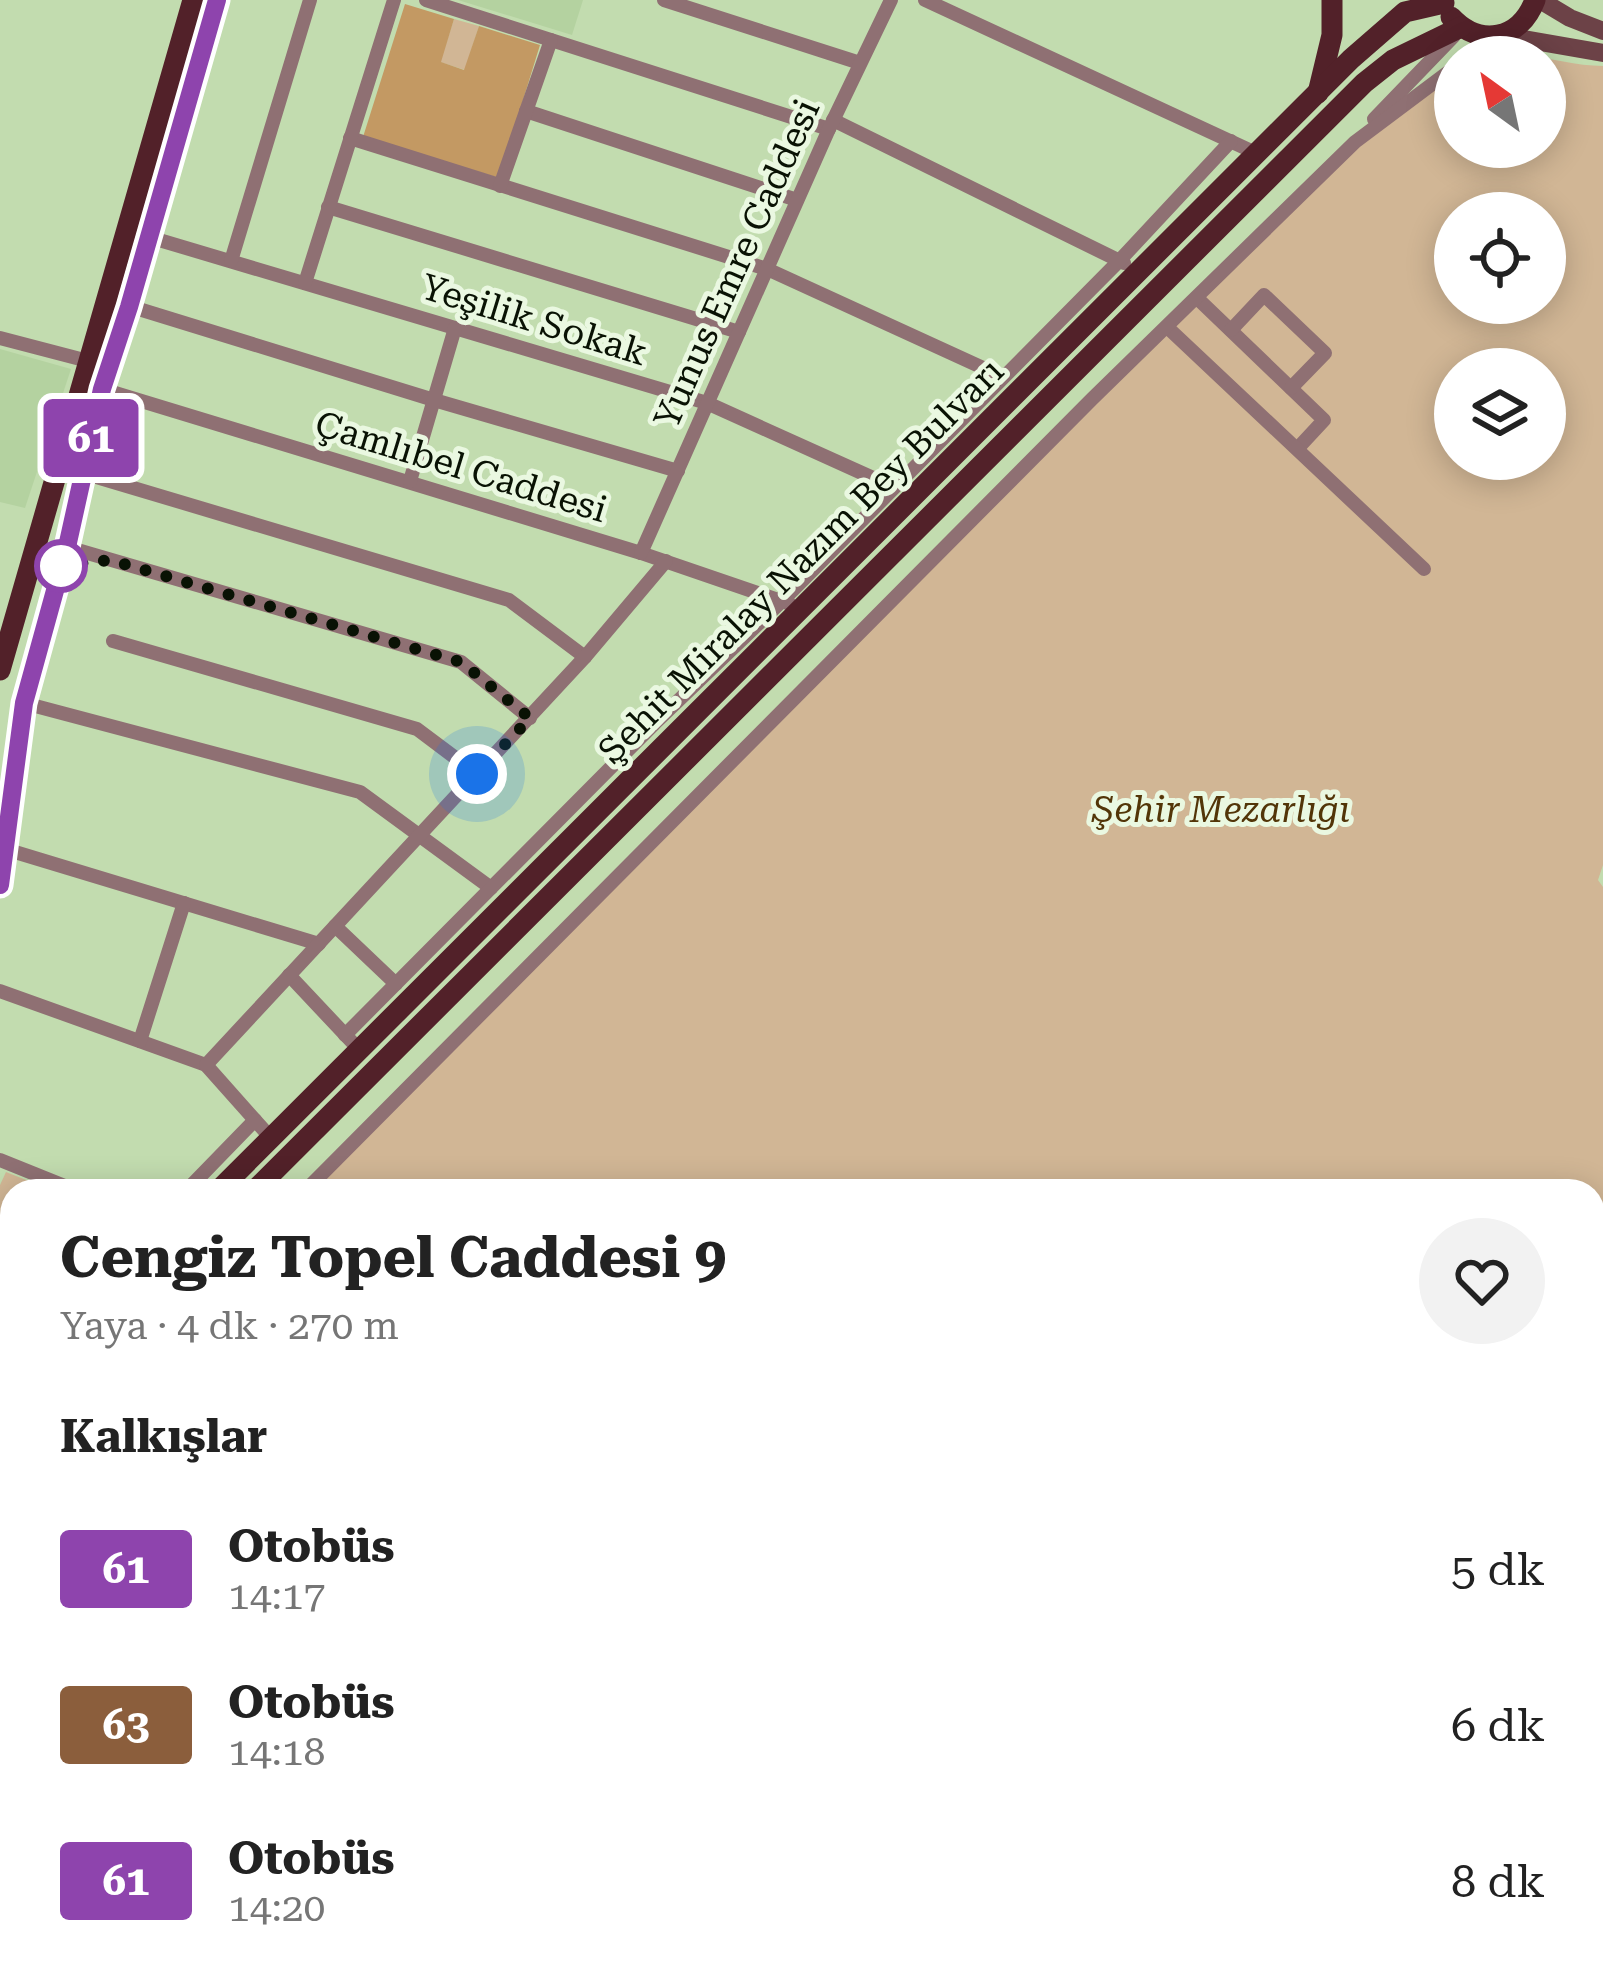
<!DOCTYPE html>
<html lang="tr">
<meta charset="utf-8">
<style>
:root{--surface:#fff;--page:#f2f2f2;--text:#222;--muted:#767676}
body{margin:0;font-family:"Roboto Serif",serif;background:var(--page);color:var(--text);height:100vh;display:flex;flex-direction:column;font-size:45px;white-space:nowrap}
*{box-sizing:border-box;margin:0}
p{font-size:39px;color:var(--muted)}
.icon{flex:none;width:66px;height:66px;fill:none;stroke:currentColor;stroke-width:2;stroke-linecap:round;stroke-linejoin:round}
.map{position:relative;flex:1;overflow:hidden}
.drawer{position:absolute;left:0px;top:1179px;width:1605px;height:807px;display:flex;flex-direction:column;background:var(--surface);border-radius:36px 36px 0 0;box-shadow:0 6px 30px #0003}
.drawer>*{flex:none}
.badge{padding:0 24px;border-radius:9px;font-size:42px;line-height:78px}
.needle{width:78px;rotate:327deg}
.controls{position:absolute;left:1434px;top:36px;display:grid;gap:24px}
.controls a{display:grid;place-items:center;width:132px;height:132px;border-radius:50%;background:var(--surface);box-shadow:0 6px 30px #0003;font-size:60px}
.you{position:absolute;width:60px;height:60px;margin:-30px;border:9px solid #fff;border-radius:50%;background:#1a73e8;box-shadow:0 0 0 18px #1a73e833}
.map>.badge{position:absolute;translate:-50% -50%;box-shadow:0 0 0 6px #fff}
h2{padding:0 60px;font-size:45px;line-height:108px}
.round{display:grid;place-items:center;flex:none;width:126px;height:126px;border-radius:63px;background:var(--page)}
.summary{display:flex;align-items:center;justify-content:space-between;height:204px;padding:0 60px}
h1{font-size:57px;font-weight:700;line-height:90px}
ul{padding:0;list-style:none}
li{display:flex;align-items:center;gap:36px;height:156px;padding:0 60px}
li div{flex:1}
li b{display:block;font-size:45px}
li em{font-style:normal}
li .badge{min-width:132px;font-weight:700;text-align:center}
.map>svg:first-child{display:block}
</style>
<div class="map">
<svg width="1603" height="1984" viewBox="0 0 1603 1984">
<rect width="100%" height="100%" fill="#c2dcaf"/>
<g fill="#b4d2a0">
<polygon points="458,0 583,0 572,35"/>
<polygon points="0,349 71,369 25,508 0,502"/>
</g>
<g fill="#d1b695" fill-rule="evenodd">
<polygon points="454,19 479,26 465,70 440,62"/>
<path d="M 1506,54 C 1539,54 1570,66 1603,66 L 1603,865 L 1598,880 L 1603,887 L 1603,1747 L 1593,1744 L 1593,1191 L 313,1191 L 659,844 L 1104,389 L 1416,92 L 1455,64 L 1455,147 L 1545,147 L 1545,57 L 1482,57 ZM 1455,213 L 1545,213 L 1545,303 L 1455,303 ZM 1455,369 L 1545,369 L 1545,459 L 1455,459 Z"/>
<polygon points="6,1172 54,1191 12,1191 12,1407 0,1403 0,1185"/>
<polygon points="12,1545 12,1777 0,1792 0,1565"/>
<polygon points="256,1974 584,1974 569,1984 262,1984"/>
<polygon points="701,1974 918,1974 925,1984 708,1984"/>
</g>
<polygon fill="#c39963" points="405,4 454,19 441,62 464,70 479,26 540,45 499,178 363,137"/>
<g fill="none" stroke-linecap="round" stroke-linejoin="round">
<g stroke="#8f7073" stroke-width="14">
<polyline points="426,0 829,129"/>
<polyline points="664,0 860,63"/>
<polyline points="925,0 1258,154"/>
<polyline points="1476,57 1500,49 1535,48"/>
<polyline points="526,111 797,200"/>
<polyline points="1374,119 1454,36"/>
<polyline points="833,120 1124,263"/>
<polyline points="350,138 767,269 1003,377"/>
<polyline points="500,186 551,40"/>
<polyline points="328,207 739,332"/>
<polyline points="149,237 707,403 893,487"/>
<polyline points="231,261 310,0"/>
<polyline points="305,283 394,0"/>
<polyline points="1197,298 1324,420 1298,448"/>
<polyline points="129,306 434,400 678,471"/>
<polyline points="1167,327 1424,569"/>
<polyline points="1231,330 1264,295 1325,353 1291,388"/>
<polyline points="0,338 88,361"/>
<polyline points="102,389 641,553 790,604"/>
<polyline points="83,473 509,600 585,657"/>
<polyline points="410,481 455,328"/>
<polyline points="67,547 461,662 530,718"/>
<polyline points="641,553 829,129 891,0"/>
<polyline points="113,641 417,729 477,774"/>
<polyline points="24,703 360,792 491,888"/>
<polyline points="5,849 319,944"/>
<polyline points="335,926 396,984"/>
<polyline points="289,975 352,1042"/>
<polyline points="0,991 206,1065 271,1138"/>
<polyline points="345,1035 655,723 782,601 1120,260 1231,141"/>
<polyline points="140,1041 184,903"/>
<polyline points="206,1065 585,657 666,561"/>
<polyline points="0,1160 77,1191"/>
<polyline points="186,1191 255,1120"/>
<polyline points="305,1191 1092,399 1355,142 1455,67"/>
</g>
<g stroke="#6c4247" stroke-width="18">
<polyline points="1540,0 1570,18 1603,31"/>
<polyline points="1501,35 1603,53"/>
</g>
<g stroke="#522129" stroke-width="21">
<path d="M 1451,17 C 1480,48 1520,40 1535,0"/>
<polyline points="1318,93 1332,35 1332,0"/>
<polyline points="0,670 193,0"/>
<polyline points="0,884 24,703 67,547 102,389 129,306 217,0"/>
<polyline points="218,1191 1351,59 1405,12 1444,3"/>
<polyline points="254,1191 1364,83 1393,60 1461,27"/>
<polyline points="0,1415 12,1417"/>
<polyline points="0,1472 11,1518"/>
</g>
</g>
<g fill="none" stroke-linecap="round" stroke-linejoin="round">
<defs>
<polyline id="line" points="0,885 24,703 67,547 102,389 129,307 217,0"/>
</defs>
<use href="#line" stroke="#fff" stroke-width="27"/>
<use href="#line" stroke="#8e44ad" stroke-width="18"/>
<polyline stroke="#091204" stroke-width="12" stroke-dasharray="0 21.6" points="61,566 110,560 461,662 530,718 477,774"/>
</g>
<circle fill="#fff" stroke="#8e44ad" stroke-width="6" cx="61" cy="566" r="24"/>
<g text-anchor="middle" dominant-baseline="central" stroke-width="10" stroke-linejoin="round" paint-order="stroke">
<g font-size="36" fill="#091204" stroke="#eaf8e1">
<text transform="translate(737 264) rotate(-66)">Yunus Emre Caddesi</text>
<text transform="translate(534 320) rotate(17)">Yeşilik Sokak</text>
<text transform="translate(461 467) rotate(17)">Çamlıbel Caddesi</text>
<text transform="translate(801 561) rotate(-45)">Şehit Miralay Nazım Bey Bulvarı</text>
</g>
<g font-size="36" font-style="italic" fill="#523508" stroke="#eaf8e1">
<text x="1221" y="810">Şehir Mezarlığı</text>
</g>
</g>
</svg>
<div class="controls">
<a><svg class="needle" viewBox="-14 -14 28 28"><path d="M0-13l5 13h-10z" fill="#e53935"/><path d="M0 13l5-13h-10z" fill="#767676"/></svg></a>
<a><svg class="icon" aria-label="locate" viewBox="0 0 24 24"><circle cx="12" cy="12" r="6"/><path d="M12 2v4M12 18v4M2 12h4M18 12h4"/></svg></a>
<a><svg class="icon" aria-label="layers" viewBox="0 0 24 24"><path d="M12 4l9 5-9 5-9-5zM3 14l9 5 9-5"/></svg></a>
</div>
<div class="you" style="left:477px;top:774px"></div>
<b class="badge" style="left:91px;top:438px;background:#8e44ad;color:#fff">61</b>
<section class="drawer">
<div class="summary"><div><h1>Cengiz Topel Caddesi 9</h1><p>Yaya · 4 dk · 270 m</p></div><a class="round"><svg class="icon" aria-label="heart" viewBox="0 0 24 24"><path d="M12 20l-8-8c-3-5 5-10 8-4 3-6 11-1 8 4z"/></svg></a></div>
<h2>Kalkışlar</h2>
<ul>
<li><span class="badge" style="background:#8e44ad;color:#fff">61</span><div><b>Otobüs</b><p>14:17</p></div><em>5 dk</em></li>
<li><span class="badge" style="background:#8b5e3c;color:#fff">63</span><div><b>Otobüs</b><p>14:18</p></div><em>6 dk</em></li>
<li><span class="badge" style="background:#8e44ad;color:#fff">61</span><div><b>Otobüs</b><p>14:20</p></div><em>8 dk</em></li>
</ul>
</section>
</div>
